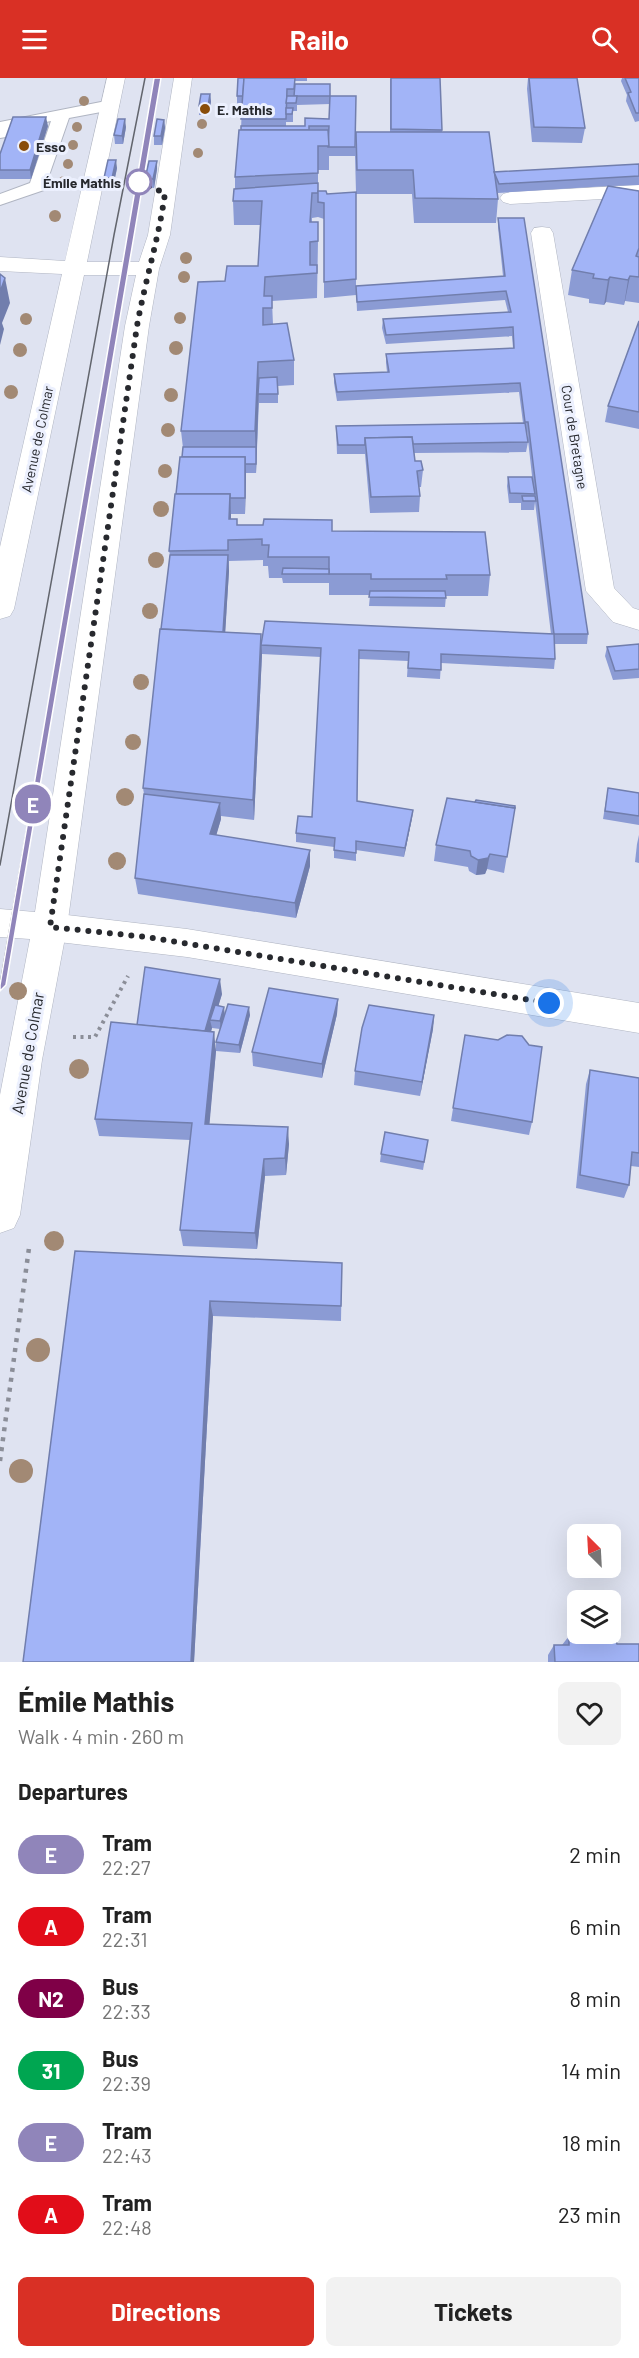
<!DOCTYPE html>
<meta charset="utf-8">
<style>
:root{--surface:#fff;--page:#f2f2f2;--text:#222;--muted:#767676;--accent:#d93025}
body{margin:0;font-family:Barlow,sans-serif;background:var(--page);color:var(--text);height:100vh;display:flex;flex-direction:column;font-size:22px;white-space:nowrap}
*{box-sizing:border-box;margin:0}
p{font-size:20px;color:var(--muted)}
.icon{flex:none;width:33px;height:33px;fill:none;stroke:currentColor;stroke-width:2;stroke-linecap:round;stroke-linejoin:round}
.map{position:relative;height:1584px;overflow:hidden}
.drawer{display:flex;flex-direction:column;background:var(--surface);flex:1}
.drawer>*{flex:none}
.badge{padding:0 12px;border-radius:20px;font-size:21px;line-height:39px}
.needle{width:39px;rotate:336deg}
.controls{position:absolute;left:567px;top:1446px;display:grid;gap:12px}
.controls a{display:grid;place-items:center;width:54px;height:54px;border-radius:9px;background:var(--surface);box-shadow:0 6px 24px #0002;font-size:30px}
.you{position:absolute;width:30px;height:30px;margin:-15px;border:4px solid #fff;border-radius:50%;background:#1a73e8;box-shadow:0 0 0 9px #1a73e833}
.map>.badge{position:absolute;translate:-50% -50%;box-shadow:0 0 0 3px #fff}
h2{padding:0 18px;font-size:22px;line-height:54px}
.round{display:grid;place-items:center;flex:none;width:63px;height:63px;border-radius:9px;background:var(--page)}
.head{display:flex;align-items:center;justify-content:space-between;height:102px;padding:0 18px}
h1{font-size:28px;font-weight:700;line-height:45px}
.cta{display:flex;gap:12px;margin-top:auto;padding:12px 18px}
.cta a{flex:1;height:69px;border-radius:9px;background:var(--accent);color:#fff;font-size:24px;font-weight:700;line-height:69px;text-align:center}
.cta a+a{background:var(--page);color:var(--text)}
ul{padding:0;list-style:none}
li{display:flex;align-items:center;gap:18px;height:72px;padding:0 18px}
li div{flex:1}
li b{display:block;font-size:22px}
li em{font-style:normal}
li .badge{min-width:66px;font-weight:700;text-align:center}
header{display:flex;justify-content:space-between;align-items:center;height:78px;padding:0 18px;background:var(--accent);color:#fff;font-size:27px;font-weight:700}
.map>svg:first-child{display:block}
</style>
<header><svg class="icon" aria-label="menu" viewBox="0 0 24 24"><path d="M4 6h16M4 12h16M4 18h16"/></svg>Railo<svg class="icon" aria-label="search" viewBox="0 0 24 24"><circle cx="10" cy="10" r="6"/><path d="M15 15l6 6"/></svg></header>
<div class="map">
<svg width="639" height="1584" viewBox="0 0 639 1584">
<rect width="100%" height="100%" fill="#dfe3f1"/>
<g fill="none" stroke-linecap="round" stroke-linejoin="round">
<defs>
<polygon id="lane" points="111,22 117,23 119,27 117,31 69,40 44,112 0,127 0,116 30,105 51,43 10,51 6,59 0,60 0,44"/>
<g id="street">
<polygon points="639,107 639,119 510,126 503,124 500,120 503,116 510,114"/>
<polygon points="542,149 550,150 553,155 614,510 633,530 639,532 639,552 613,544 586,513 531,155 534,150"/>
<polygon points="50,835 187,851 639,925 639,955 187,879 50,863 38,859 33,849 38,839"/>
</g>
<polygon id="secondary" points="107,0 125,0 87,184 139,184 148,157 174,0 192,0 170,157 159,191 149,248 67,849 42,982 20,1137 14,1150 0,1155 0,1017 30,861 0,859 0,831 35,834 125,248 136,197 84,197 14,531 10,538 0,541 0,469 62,196 0,193 0,179 65,183"/>
</defs>
<use href="#lane" stroke="#b0b5c2" stroke-width="2"/>
<use href="#street" stroke="#b0b5c2" stroke-width="1"/>
<use href="#secondary" stroke="#b0b5c2" stroke-width="1"/>
<polyline stroke="#8b8e98" stroke-width="4" stroke-dasharray="3 4.5" stroke-linecap="butt" points="73,959 95,959 128,898"/>
<polyline stroke="#8b8e98" stroke-width="4.5" stroke-dasharray="4 6" stroke-linecap="butt" points="0,1383 29,1170"/>
<use href="#lane" fill="#fff" fill-rule="evenodd"/>
<use href="#street" fill="#fff" fill-rule="evenodd"/>
<use href="#secondary" fill="#fff" fill-rule="evenodd"/>
<g stroke="#62656d" stroke-width="1.5">
<polyline points="0,787 114,157 145,0"/>
<polyline points="0,907 157,0"/>
</g>
</g>
<g fill="#a28974">
<circle cx="84" cy="23" r="5"/>
<circle cx="202" cy="46" r="5"/>
<circle cx="77" cy="49" r="5"/>
<circle cx="73" cy="67" r="5"/>
<circle cx="198" cy="75" r="5"/>
<circle cx="68" cy="86" r="5"/>
<circle cx="64" cy="104" r="6"/>
<circle cx="55" cy="138" r="6"/>
<circle cx="186" cy="180" r="6"/>
<circle cx="184" cy="199" r="6"/>
<circle cx="180" cy="240" r="6"/>
<circle cx="26" cy="241" r="6"/>
<circle cx="176" cy="270" r="7"/>
<circle cx="20" cy="272" r="7"/>
<circle cx="11" cy="314" r="7"/>
<circle cx="171" cy="317" r="7"/>
<circle cx="168" cy="352" r="7"/>
<circle cx="165" cy="393" r="7"/>
<circle cx="161" cy="431" r="8"/>
<circle cx="156" cy="482" r="8"/>
<circle cx="150" cy="533" r="8"/>
<circle cx="141" cy="604" r="8"/>
<circle cx="133" cy="664" r="8"/>
<circle cx="125" cy="719" r="9"/>
<circle cx="117" cy="783" r="9"/>
<circle cx="18" cy="913" r="9"/>
<circle cx="79" cy="991" r="10"/>
<circle cx="54" cy="1163" r="10"/>
<circle cx="38" cy="1272" r="12"/>
<circle cx="21" cy="1393" r="12"/>
</g>
<g fill="#8b9bd4" fill-rule="evenodd">
<path d="M 238,0 L 307,0 L 307,3 L 295,3 L 295,6 L 330,18 L 355,69 L 390,54 L 390,0 L 442,52 L 442,54 L 495,94 L 639,86 L 639,107 L 611,108 L 639,113 L 639,225 L 625,223 L 624,227 L 606,224 L 604,227 L 589,225 L 589,221 L 568,217 L 572,192 L 608,108 L 498,115 L 497,113 L 498,121 L 496,145 L 414,145 L 412,116 L 356,116 L 356,217 L 324,220 L 324,141 L 318,139 L 312,140 L 312,144 L 318,163 L 317,220 L 272,223 L 273,247 L 294,282 L 294,307 L 278,308 L 278,325 L 259,325 L 259,322 L 256,395 L 246,395 L 245,436 L 231,436 L 231,441 L 237,447 L 332,453 L 490,497 L 488,518 L 446,518 L 445,529 L 369,528 L 370,517 L 329,517 L 329,503 L 329,505 L 283,505 L 282,500 L 269,500 L 268,488 L 263,488 L 263,482 L 229,483 L 229,493 L 225,554 L 261,556 L 261,567 L 551,556 L 535,424 L 534,432 L 521,432 L 521,425 L 509,425 L 507,408 L 508,399 L 533,407 L 527,353 L 526,353 L 528,364 L 526,374 L 414,375 L 415,383 L 423,392 L 421,409 L 419,409 L 420,418 L 419,434 L 370,435 L 365,376 L 337,376 L 336,348 L 523,345 L 519,314 L 337,323 L 334,305 L 334,296 L 387,294 L 386,285 L 386,276 L 513,270 L 512,258 L 386,266 L 382,250 L 383,241 L 508,234 L 505,222 L 357,233 L 356,208 L 503,198 L 498,149 L 498,140 L 588,556 L 587,566 L 555,566 L 555,581 L 554,591 L 441,585 L 440,601 L 407,599 L 408,583 L 359,581 L 357,723 L 413,732 L 412,740 L 404,779 L 356,772 L 356,783 L 334,780 L 334,769 L 296,764 L 296,755 L 312,739 L 321,579 L 262,576 L 254,742 L 221,738 L 221,741 L 216,757 L 310,788 L 296,840 L 138,816 L 135,800 L 144,716 L 143,710 L 170,477 L 169,473 L 183,370 L 181,353 L 225,203 L 258,188 L 260,147 L 234,147 L 233,123 L 235,111 L 235,99 L 241,52 L 242,26 L 237,26 L 237,18 ZM 330,26 L 329,41 L 305,48 L 286,48 L 286,44 L 293,44 L 293,33 L 297,33 L 297,27 ZM 329,78 L 355,78 L 356,114 L 327,116 L 318,113 L 318,92 L 329,92 Z"/>
<polygon points="528,0 577,0 585,50 582,65 532,64 527,11"/>
<polygon points="622,0 639,0 639,43 635,44 626,23 627,17 621,3"/>
<polygon points="210,16 211,24 208,37 199,37 199,28"/>
<polygon points="164,42 165,50 162,67 154,67 154,58"/>
<polygon points="48,48 31,101 0,101 0,76"/>
<polygon points="126,49 123,66 115,66 114,57"/>
<polygon points="117,90 113,109 105,108 104,100"/>
<polygon points="157,91 154,110 146,109 145,101"/>
<polygon points="639,243 639,351 605,344 608,328"/>
<polygon points="639,566 639,600 613,602 605,578 607,569"/>
<polygon points="608,710 639,715 639,747 603,741"/>
<polygon points="515,730 504,795 487,791 485,796 476,797 469,793 468,789 434,783 436,767"/>
<polygon points="639,757 639,785 635,784 637,766"/>
<polygon points="222,916 218,928 224,936 250,937 240,975 216,973 216,964 220,951 212,950 211,954 216,973 209,1046 289,1066 286,1097 265,1098 257,1171 183,1168 180,1152 190,1062 99,1058 95,1041 137,947"/>
<polygon points="338,921 337,936 322,1000 253,988 252,974"/>
<polygon points="434,937 433,951 420,1018 354,1007 355,993"/>
<polygon points="465,957 532,1044 529,1057 451,1043"/>
<polygon points="590,992 639,1000 639,1089 631,1088 629,1107 624,1120 576,1110 586,1006"/>
<polygon points="428,1062 423,1092 380,1084 381,1076"/>
<polygon points="75,1173 342,1185 341,1243 213,1238 194,1584 23,1584"/>
<polygon points="569,1558 617,1566 639,1584 548,1584 548,1577 554,1567 562,1567"/>
</g>
<g fill="#717ead">
<polygon points="210,16 211,24 208,37 208,28"/>
<polygon points="46,39 48,48 31,101 30,92"/>
<polygon points="125,41 126,49 123,66 122,58"/>
<polygon points="164,42 165,50 162,67 161,58"/>
<polygon points="116,82 117,90 113,109 112,100"/>
<polygon points="157,83 157,91 154,110 153,101"/>
<polygon points="630,198 625,223 624,227 628,202"/>
<polygon points="610,199 606,224 604,227 608,202"/>
<polygon points="5,200 10,225 2,245 4,251 0,267 0,214"/>
<polygon points="258,284 259,309 256,395 255,353"/>
<polygon points="245,379 246,396 245,436"/>
<polygon points="230,416 231,437 230,462 229,441"/>
<polygon points="228,477 229,493 224,574 223,558"/>
<polygon points="261,556 262,576 254,742 253,722"/>
<polygon points="220,725 221,741 212,772 210,756"/>
<polygon points="413,732 412,740 404,779 405,770"/>
<polygon points="310,772 310,788 296,840 295,825"/>
<polygon points="490,776 487,791 485,796 476,797 478,782"/>
<polygon points="220,901 222,916 214,943 210,942 212,950 205,972 204,957"/>
<polygon points="338,921 337,936 322,1000 322,986"/>
<polygon points="224,929 225,938 221,952 220,943"/>
<polygon points="249,929 250,937 240,975 239,967"/>
<polygon points="434,937 433,951 420,1018 422,1004"/>
<polygon points="214,954 216,973 208,1063 205,1046"/>
<polygon points="288,1049 289,1066 286,1097 285,1080"/>
<polygon points="264,1081 265,1098 257,1171 255,1155"/>
<polygon points="210,1223 213,1238 194,1584 191,1584"/>
</g>
<g fill="#a2b4f7" stroke="#717ead" stroke-width="1.5">
<polygon points="238,0 244,0 243,18 237,18"/>
<polygon points="244,0 295,0 294,11 287,11 286,41 241,41"/>
<polygon points="391,0 440,0 442,52 391,51"/>
<polygon points="529,0 577,0 585,50 534,49"/>
<polygon points="625,0 639,0 639,35 636,35 628,15 631,14"/>
<polygon points="295,6 330,6 330,18 294,18"/>
<polygon points="201,16 210,16 208,28 199,28"/>
<polygon points="287,18 297,18 296,25 286,25"/>
<polygon points="330,18 356,18 355,69 328,69 329,48 309,48 309,52 241,52 241,48 305,48 305,40 329,41"/>
<polygon points="286,30 293,30 292,36 286,36"/>
<polygon points="13,39 46,39 30,92 0,92 0,76"/>
<polygon points="118,41 125,41 122,58 114,57"/>
<polygon points="157,41 164,42 161,58 154,58"/>
<polygon points="239,52 328,52 329,68 318,68 318,95 235,99"/>
<polygon points="356,54 489,54 498,121 415,120 413,92 357,92"/>
<polygon points="108,82 116,82 112,100 104,100"/>
<polygon points="149,83 157,83 153,101 145,101"/>
<polygon points="639,86 639,98 499,106 494,94"/>
<polygon points="318,105 318,115 312,115 310,144 318,144 318,163 310,164 310,187 317,187 317,195 265,199 264,218 272,218 272,230 263,230 263,247 287,245 294,282 258,284 255,353 181,353 198,204 225,203 227,188 258,188 262,123 233,123 234,111"/>
<polygon points="608,108 639,113 639,170 636,178 639,179 639,199 630,198 628,202 610,199 608,202 593,200 594,196 572,192"/>
<polygon points="318,113 326,113 327,116 356,114 356,201 324,204 324,125 318,124"/>
<polygon points="498,140 524,140 588,556 554,556 528,344 525,344 520,305 337,314 334,296 389,294 386,276 514,270 513,249 386,257 383,241 511,234 506,213 357,224 356,208 505,198"/>
<polygon points="0,196 5,200 0,214"/>
<polygon points="639,243 639,334 608,328"/>
<polygon points="277,299 278,316 258,316 259,300"/>
<polygon points="525,345 528,364 413,366 412,359 365,360 365,367 338,367 336,348"/>
<polygon points="412,359 415,383 421,383 423,392 417,393 420,418 371,419 365,360"/>
<polygon points="183,369 256,369 256,386 245,386 245,379 182,379"/>
<polygon points="180,379 245,379 245,420 230,420 230,416 176,416"/>
<polygon points="508,399 532,399 535,416 510,415"/>
<polygon points="175,416 230,416 229,441 237,441 237,447 263,447 264,441 332,442 332,453 485,454 490,497 446,497 447,501 371,501 371,496 329,496 329,479 268,479 269,467 262,467 262,461 228,462 228,472 169,473"/>
<polygon points="522,418 535,418 536,423 523,423"/>
<polygon points="170,477 228,477 223,554 161,551"/>
<polygon points="283,490 329,491 329,496 282,496"/>
<polygon points="370,513 445,513 446,520 369,519"/>
<polygon points="265,543 554,556 555,581 441,576 441,592 408,590 409,574 359,572 357,723 413,732 405,770 356,763 356,775 334,772 335,760 296,755 298,738 312,739 321,570 261,567"/>
<polygon points="160,551 261,556 253,722 143,710"/>
<polygon points="639,566 639,591 615,593 607,569"/>
<polygon points="608,710 639,715 639,738 605,733"/>
<polygon points="144,716 220,725 210,756 310,772 295,825 135,800"/>
<polygon points="447,720 515,730 507,779 490,776 488,780 478,782 471,778 470,773 436,767"/>
<polygon points="476,722 515,728 515,730 475,724"/>
<polygon points="145,889 220,901 205,953 137,947"/>
<polygon points="269,910 338,921 322,986 252,974"/>
<polygon points="228,926 249,929 239,967 216,964"/>
<polygon points="215,927 224,929 220,943 210,942"/>
<polygon points="369,927 434,937 422,1004 355,993 362,950"/>
<polygon points="111,944 214,954 205,1046 288,1049 285,1080 264,1081 255,1155 180,1152 192,1045 95,1041"/>
<polygon points="465,957 498,962 507,957 522,958 529,967 542,969 532,1044 453,1030"/>
<polygon points="590,992 639,1000 639,1075 632,1074 629,1107 580,1097"/>
<polygon points="385,1054 428,1062 424,1084 381,1076"/>
<polygon points="75,1173 342,1185 341,1228 210,1223 191,1584 23,1584"/>
<polygon points="569,1558 614,1558 617,1566 639,1566 639,1584 555,1584 554,1567 569,1567"/>
</g>
<polygon fill="#9085ba" stroke="#fff" stroke-width="1.5" points="154,0 161,0 6,907 0,913 0,907"/>
<g fill="none" stroke-linecap="round" stroke-linejoin="round">
<path stroke="#27292e" stroke-width="6" stroke-dasharray="0 10.8" d="M 139,104 L 165,115 C 159,160 145,203 137,248 L 50,849 L 147,859 L 549,925"/>
</g>
<g fill="#894d0a" stroke="#ecf0fe" stroke-width="2">
<circle cx="205" cy="31" r="6"/>
<circle cx="24" cy="68" r="6"/>
</g>
<circle fill="#fff" stroke="#9085ba" stroke-width="3" cx="139" cy="104" r="12"/>
<g text-anchor="middle" dominant-baseline="central" stroke-width="6" stroke-linejoin="round" paint-order="stroke">
<g font-size="14" font-weight="bold" fill="#27292e" stroke="#ecf0fe" text-anchor="start">
<text x="217" y="31">E. Mathis</text>
<text x="36" y="68">Esso</text>
</g>
<g font-size="14" font-weight="bold" fill="#27292e" stroke="#ecf0fe" text-anchor="end">
<text x="121" y="104">Émile Mathis</text>
</g>
<g font-size="14" fill="#27292e" stroke="#ecf0fe">
<text transform="translate(575 359) rotate(81)">Cour de Bretagne</text>
<text transform="translate(37 361) rotate(-78)">Avenue de Colmar</text>
</g>
<g font-size="16" fill="#27292e" stroke="#ecf0fe">
<text transform="translate(27 975) rotate(-80)">Avenue de Colmar</text>
</g>
</g>
</svg>
<div class="controls">
<a><svg class="needle" viewBox="-14 -14 28 28"><path d="M0-13l5 13h-10z" fill="#e53935"/><path d="M0 13l5-13h-10z" fill="#767676"/></svg></a>
<a><svg class="icon" aria-label="layers" viewBox="0 0 24 24"><path d="M12 4l9 5-9 5-9-5zM3 14l9 5 9-5"/></svg></a>
</div>
<div class="you" style="left:549px;top:925px"></div>
<b class="badge" style="left:33px;top:726px;background:#9085ba;color:#fff">E</b>
</div>
<section class="drawer">
<div class="head"><div><h1>Émile Mathis</h1><p>Walk · 4 min · 260 m</p></div><a class="round"><svg class="icon" aria-label="heart" viewBox="0 0 24 24"><path d="M12 20l-8-8c-3-5 5-10 8-4 3-6 11-1 8 4z"/></svg></a></div>
<h2>Departures</h2>
<ul>
<li><span class="badge" style="background:#9085ba;color:#fff">E</span><div><b>Tram</b><p>22:27</p></div><em>2 min</em></li>
<li><span class="badge" style="background:#e10d19;color:#fff">A</span><div><b>Tram</b><p>22:31</p></div><em>6 min</em></li>
<li><span class="badge" style="background:#7f0047;color:#fff">N2</span><div><b>Bus</b><p>22:33</p></div><em>8 min</em></li>
<li><span class="badge" style="background:#00a651;color:#fff">31</span><div><b>Bus</b><p>22:39</p></div><em>14 min</em></li>
<li><span class="badge" style="background:#9085ba;color:#fff">E</span><div><b>Tram</b><p>22:43</p></div><em>18 min</em></li>
<li><span class="badge" style="background:#e10d19;color:#fff">A</span><div><b>Tram</b><p>22:48</p></div><em>23 min</em></li>
</ul>
<div class="cta"><a>Directions</a><a>Tickets</a></div>
</section>
